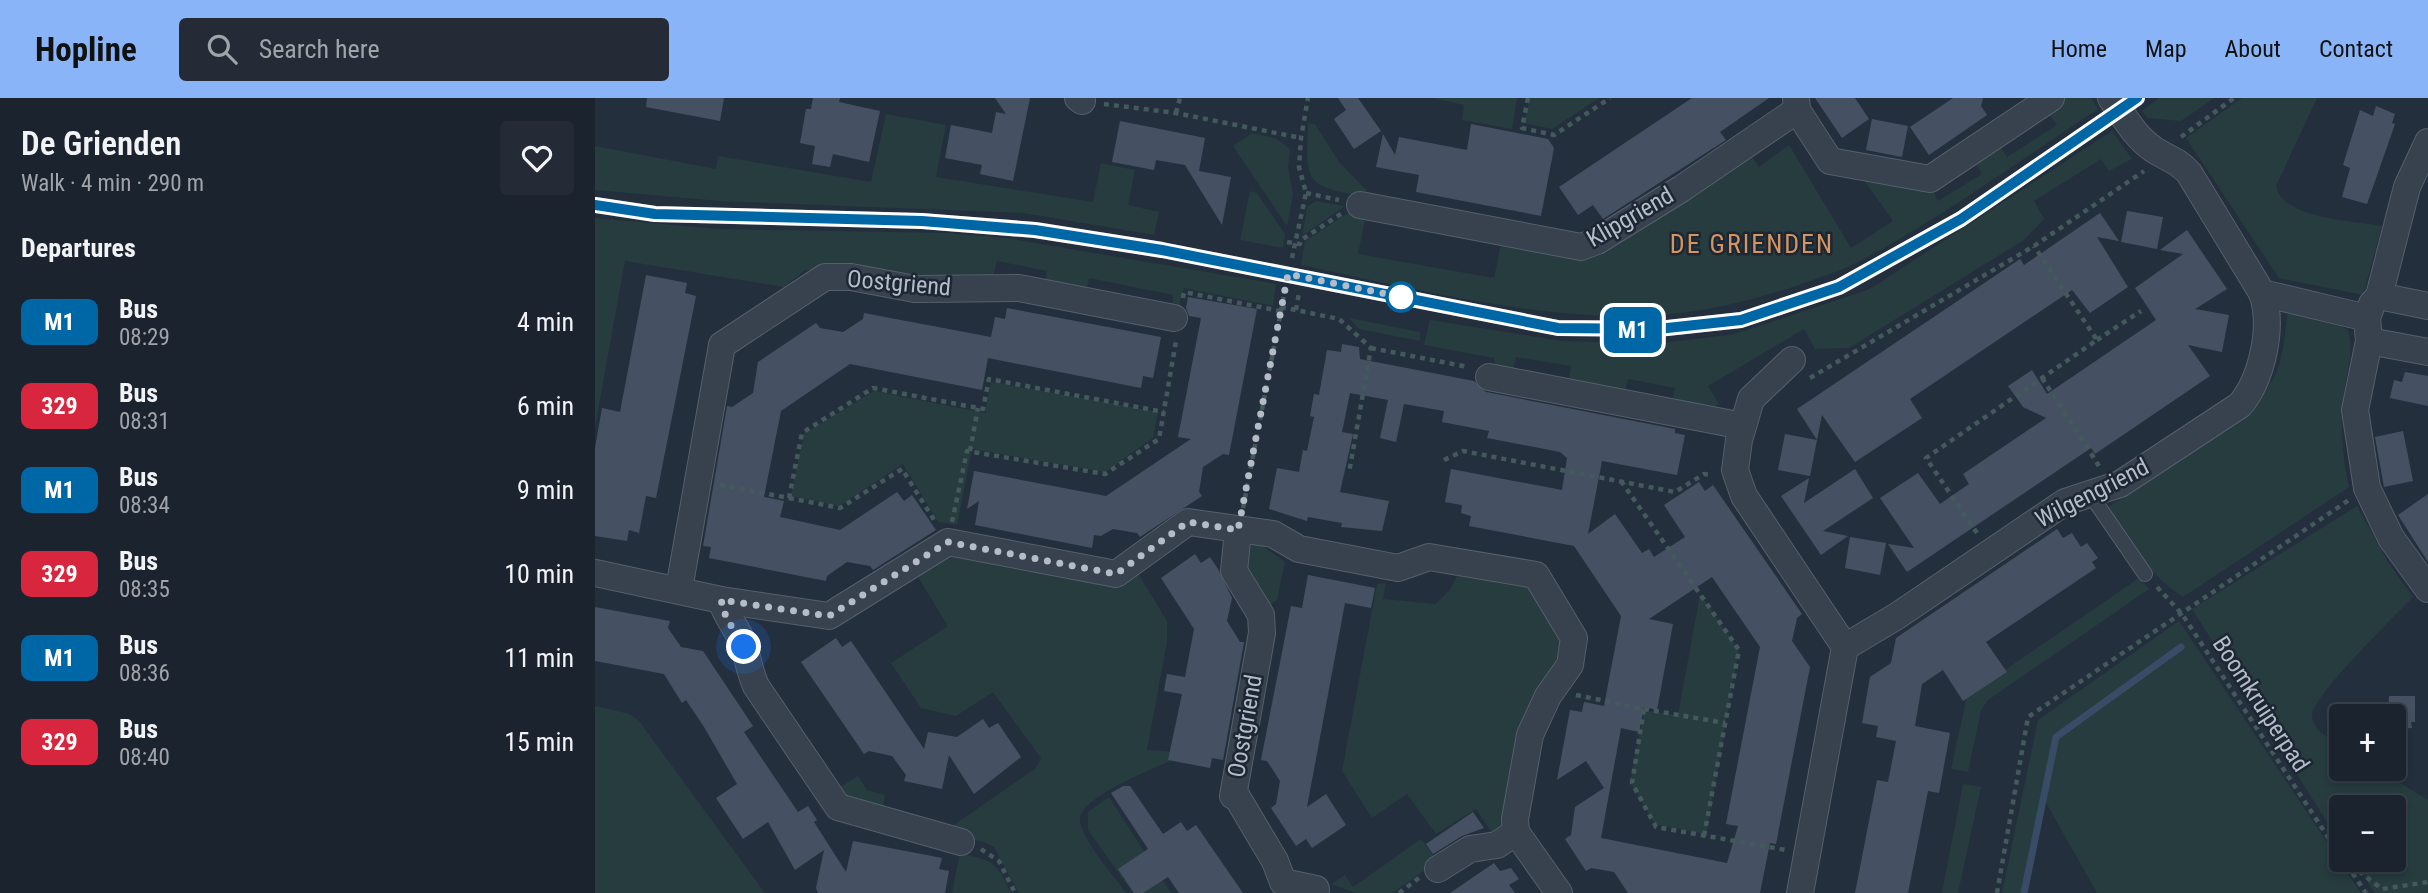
<!DOCTYPE html>
<meta charset="utf-8">
<style>
:root{--surface:#1b232e;--page:#242b36;--text:#f1f3f6;--muted:#a0a4aa;--line:#39404a;--accent:#8ab4f8}
body{margin:0;font-family:"Roboto Condensed",sans-serif;background:var(--page);color:var(--text);height:100vh;display:flex;flex-direction:column;font-size:26px;white-space:nowrap}
*{box-sizing:border-box;margin:0}
p{font-size:23px;color:var(--muted)}
.icon{flex:none;width:38px;height:38px;fill:none;stroke:currentColor;stroke-width:2;stroke-linecap:round;stroke-linejoin:round}
.map{position:relative;flex:1;overflow:hidden}
.drawer{display:flex;flex-direction:column;background:var(--surface);width:595px}
.drawer>*{flex:none}
.badge{padding:0 14px;border-radius:10px;font-size:24px;line-height:46px}
.buttons{position:absolute;left:1734px;top:606px;display:grid;gap:14px}
.buttons a{display:grid;place-items:center;width:77px;height:77px;border-radius:7px;background:var(--surface);box-shadow:0 4px 10px #0003,0 0 0 2px var(--line);font-size:35px}
.you{position:absolute;width:35px;height:35px;margin:-18px;border:5px solid #fff;border-radius:50%;background:#1a73e8;box-shadow:0 0 0 10px #1a73e833}
.map>.badge{position:absolute;translate:-50% -50%;box-shadow:0 0 0 4px #fff}
h2{padding:0 21px;font-size:26px;line-height:63px}
.round{display:grid;place-items:center;flex:none;width:74px;height:74px;border-radius:7px;background:var(--page)}
.head{display:flex;align-items:center;justify-content:space-between;height:119px;padding:0 21px}
h1{font-size:33px;font-weight:600;line-height:52px}
ul{padding:0;list-style:none}
li{display:flex;align-items:center;gap:21px;height:84px;padding:0 21px}
li div{flex:1}
li b{display:block;font-size:26px}
li em{font-style:normal}
li .badge{min-width:77px;font-weight:700;text-align:center}
header{display:flex;align-items:center;gap:42px;box-sizing:border-box;height:98px;padding:0 35px;background:var(--accent);color:#111}
header strong{font-size:33px}
nav{display:flex;gap:38px;margin-inline-start:auto;font-size:24px}
.search{width:490px;height:63px;background:var(--page);display:flex;align-items:center;gap:18px;box-sizing:border-box;padding:0 24px;border-radius:7px;color:var(--muted);font-size:26px}
main{display:flex;flex:1;min-height:0}
.map>svg:first-child{display:block}
</style>
<header>
<strong>Hopline</strong>
<div class="search"><svg class="icon" aria-label="search" viewBox="0 0 24 24"><circle cx="10" cy="10" r="6"/><path d="M15 15l6 6"/></svg>Search here</div>
<nav><a>Home</a><a>Map</a><a>About</a><a>Contact</a></nav>
</header>
<main>
<section class="drawer">
<div class="head"><div><h1>De Grienden</h1><p>Walk · 4 min · 290 m</p></div><a class="round"><svg class="icon" aria-label="heart" viewBox="0 0 24 24"><path d="M12 20l-8-8c-3-5 5-10 8-4 3-6 11-1 8 4z"/></svg></a></div>
<h2>Departures</h2>
<ul>
<li><span class="badge" style="background:#0067a7;color:#fff">M1</span><div><b>Bus</b><p>08:29</p></div><em>4 min</em></li>
<li><span class="badge" style="background:#d7263d;color:#fff">329</span><div><b>Bus</b><p>08:31</p></div><em>6 min</em></li>
<li><span class="badge" style="background:#0067a7;color:#fff">M1</span><div><b>Bus</b><p>08:34</p></div><em>9 min</em></li>
<li><span class="badge" style="background:#d7263d;color:#fff">329</span><div><b>Bus</b><p>08:35</p></div><em>10 min</em></li>
<li><span class="badge" style="background:#0067a7;color:#fff">M1</span><div><b>Bus</b><p>08:36</p></div><em>11 min</em></li>
<li><span class="badge" style="background:#d7263d;color:#fff">329</span><div><b>Bus</b><p>08:40</p></div><em>15 min</em></li>
</ul>
</section>
<div class="map">
<svg width="1833" height="795" viewBox="0 0 1833 795">
<rect width="100%" height="100%" fill="#242f3e"/>
<g fill="#263c3f">
<polygon points="838,0 922,0 917,31 867,22 869,7"/>
<polygon points="935,0 1004,0 957,31 929,25"/>
<path d="M 1470,0 L 1496,0 L 1503,11 C 1424,63 1345,121 1261,165 C 1246,173 1228,178 1212,184 C 1148,207 1077,222 1009,218 C 907,213 805,188 706,167 L 710,143 L 758,112 L 770,121 L 763,156 L 899,180 L 906,146 L 984,159 L 1155,56 L 1164,69 L 1194,47 L 1256,150 L 1298,123 L 1269,82 L 1337,91 L 1343,103 L 1387,76 L 1378,61 L 1402,44 L 1412,59 L 1462,27 L 1450,11 Z"/>
<polygon points="1564,0 1619,0 1586,23 1553,20 1547,13"/>
<path d="M 1647,0 L 1722,0 L 1681,88 C 1688,121 1759,123 1787,128 L 1768,197 L 1684,180 L 1591,40 Z"/>
<polygon points="291,16 351,27 341,79 498,104 506,65 540,72 533,107 564,114 559,137 428,115 125,103 0,92 0,48 121,71 123,58 276,84"/>
<path d="M 713,25 L 720,26 L 744,64 L 772,93 L 765,98 C 706,87 712,80 713,25 Z"/>
<polygon points="1517,33 1537,61 1514,73 1506,61 1439,103 1449,121 1429,142 1254,250 1220,251 1209,231 1113,288 1124,306 1116,311 1076,308 1080,290 1033,281 1029,296 973,288 976,268 921,259 917,277 902,275 899,260 829,247 835,222 967,243 1059,246 1140,236 1275,191"/>
<polygon points="657,35 680,40 695,51 693,69 698,96 692,128 638,48"/>
<polygon points="655,93 662,95 690,136 688,150 645,142"/>
<polygon points="721,103 750,108 707,138 712,109"/>
<polygon points="0,120 123,131 352,135 411,140 681,186 678,208 589,190 582,214 576,213 578,197 494,180 491,196 450,188 452,173 402,163 398,178 376,184 224,170 209,173 189,189 30,163 0,329"/>
<path d="M 1693,212 L 1737,223 L 1753,232 C 1760,254 1750,280 1748,302 C 1745,331 1748,361 1754,389 L 1588,499 C 1555,479 1534,440 1513,409 C 1555,381 1663,320 1681,275 C 1689,257 1690,232 1693,212 Z"/>
<polygon points="754,220 825,234 825,243 764,231"/>
<polygon points="396,284 563,314 558,340 510,374 377,351 362,427 343,424 308,366 244,408 196,398 209,336 279,293 390,315"/>
<path d="M 1762,408 L 1793,464 L 1818,499 C 1801,517 1716,599 1717,618 C 1718,633 1735,640 1746,648 L 1746,670 L 1781,670 L 1833,702 L 1833,795 L 1780,795 L 1757,761 L 1799,761 L 1799,709 L 1746,709 L 1746,746 L 1597,511 Z"/>
<polygon points="654,444 662,444 690,464 682,502 674,508 647,472"/>
<path d="M 347,457 L 541,472 L 572,523 L 572,544 L 552,652 L 580,654 L 582,660 C 562,669 484,699 485,722 C 486,741 520,779 531,795 L 424,795 L 399,749 L 389,744 L 346,736 L 441,670 L 446,660 L 398,594 L 361,618 L 326,610 L 296,565 L 353,528 L 321,476 Z"/>
<polygon points="863,476 937,481 966,530 966,556 912,732 897,735 881,711 841,736 812,696 777,720 747,673 782,486 791,485 788,501 840,506 855,492"/>
<polygon points="1544,480 1554,491 1393,602 1386,612 1373,674 1356,671 1372,598"/>
<polygon points="1105,496 1144,552 1111,736 1060,726 1035,684 1049,613 1083,617"/>
<polygon points="1584,523 1766,795 1502,795 1450,703 1432,795 1407,795 1443,622"/>
<polygon points="0,608 35,616 44,623 170,795 0,795"/>
<polygon points="263,678 272,692 290,697 286,717 256,707 244,690"/>
<polygon points="1368,686 1386,689 1363,795 1347,795"/>
<polygon points="514,699 576,795 538,795 493,732 493,714"/>
<polygon points="826,741 843,763 797,795 761,795 736,786 750,777 758,789"/>
<path d="M 365,755 C 400,764 400,762 416,795 L 357,795 Z"/>
</g>
<g fill="none" stroke-linecap="round" stroke-linejoin="round">
<polyline stroke="#394c67" stroke-width="7" points="1429,795 1461,639 1586,549"/>
</g>
<g fill="#455162" fill-rule="evenodd">
<polygon points="52,0 129,0 125,23 51,9"/>
<polygon points="218,0 245,0 244,4 285,13 274,64 238,56 235,69 217,66 220,48 205,45 211,11 216,11"/>
<polygon points="400,0 435,0 418,83 385,76 387,67 350,60 356,27 397,35 401,14 411,16"/>
<polygon points="743,0 763,0 786,33 759,51 739,21 751,12"/>
<polygon points="1097,0 1174,0 1125,34 1131,42 1008,121 998,107 983,117 964,89"/>
<polygon points="1220,0 1260,0 1274,21 1247,40"/>
<polygon points="1358,0 1388,0 1386,8 1392,17 1334,57 1315,29"/>
<polygon points="1781,8 1800,16 1797,25 1800,26 1772,106 1747,99 1755,70 1748,67 1765,12 1778,18"/>
<polygon points="1277,21 1313,28 1307,59 1271,52"/>
<polygon points="525,23 610,40 604,73 636,79 627,127 590,67 561,62 559,72 517,64"/>
<polygon points="876,26 953,41 959,50 946,118 821,94 824,77 781,69 788,36 800,57 804,39 872,52"/>
<polygon points="1532,113 1568,119 1562,151 1526,144"/>
<polygon points="1505,115 1524,143 1502,139 1533,189 1495,215 1477,192 1315,301 1327,320 1260,364 1227,317 1222,342 1202,311 1425,161 1429,167"/>
<polygon points="1592,132 1632,191 1600,211 1634,217 1627,254 1593,247 1615,278 1500,356 1496,350 1312,474 1293,446 1319,450 1285,400 1323,375 1345,406 1374,386 1368,376 1451,320 1428,309 1413,288 1437,272 1452,296 1561,222 1540,190 1588,156 1565,152"/>
<polygon points="51,177 92,185 90,195 101,198 61,400 51,398 44,435 34,432 32,443 0,438 0,350 7,310 25,314"/>
<polygon points="593,199 662,211 634,357 628,356 608,369 604,394 607,398 545,439 542,435 518,431 506,438 499,437 497,450 380,427 384,403 372,411 379,373 511,398 596,341 583,339 606,220 594,218 591,210"/>
<polygon points="412,210 566,239 558,280 548,278 546,290 393,260 387,292 255,266 186,313 169,399 189,403 185,419 245,432 302,394 309,403 317,397 341,432 278,472 275,468 252,464 232,478 231,483 114,460 116,449 108,448 132,308 137,309 158,295 163,264 221,225 225,230 248,234 268,221 269,215 396,239 400,219 410,221"/>
<path d="M 747,246 L 764,249 L 765,261 L 879,283 L 891,294 L 1080,331 L 1080,335 L 1090,337 L 1082,377 L 1007,363 L 993,436 L 1020,416 L 1047,455 L 1054,451 L 1059,459 L 1090,439 L 1069,407 L 1104,384 L 1110,393 L 1118,387 L 1207,516 L 1202,520 L 1197,543 L 1215,569 L 1181,746 L 1175,745 L 1165,795 L 1033,795 L 1019,774 L 996,770 L 991,773 L 970,741 L 976,737 L 980,709 L 1009,690 L 991,663 L 962,682 L 975,612 L 987,614 L 989,604 L 1009,608 L 1026,518 L 979,448 L 874,428 L 876,418 L 866,415 L 867,407 L 850,404 L 856,371 L 967,392 L 972,360 L 965,354 L 892,340 L 894,333 L 847,324 L 849,313 L 809,306 L 801,344 L 785,340 L 793,302 L 755,295 L 747,334 L 758,336 L 745,394 L 794,403 L 787,433 L 746,429 L 747,425 L 713,419 L 712,423 L 674,411 L 682,370 L 704,374 L 708,352 L 712,353 L 719,319 L 715,318 L 719,296 L 724,297 L 732,252 L 746,254 ZM 1117,479 L 1165,549 L 1131,726 L 1143,728 L 1132,765 L 1006,740 L 1026,630 L 1044,634 L 1049,609 L 1062,612 L 1078,526 L 1054,521 Z"/>
<polygon points="1810,274 1833,278 1833,308 1795,300 1799,282 1807,284"/>
<polygon points="1808,333 1818,383 1789,389 1780,339"/>
<polygon points="1190,336 1222,342 1215,378 1183,372"/>
<polygon points="1260,371 1278,400 1228,433 1253,438 1226,457 1186,398 1214,380 1209,405"/>
<polygon points="1833,396 1833,464 1803,417"/>
<polygon points="1462,431 1468,440 1477,435 1486,449 1492,445 1503,460 1497,464 1501,470 1391,544 1412,574 1377,597 1368,603 1348,572 1327,586 1320,628 1355,635 1344,695 1333,693 1313,795 1260,795 1282,682 1293,684 1301,643 1281,639 1283,628 1267,625 1275,579 1296,565 1301,540"/>
<polygon points="1255,439 1291,445 1285,477 1250,470"/>
<polygon points="600,456 606,465 615,459 623,471 637,500 632,523 645,544 649,544 628,662 617,660 615,670 573,662 587,596 569,593 572,576 590,579 599,531 566,480"/>
<polygon points="713,477 780,490 776,510 750,505 712,709 731,696 751,727 717,750 711,741 701,748 676,710 681,706 685,683 672,663 666,662 696,508 707,510"/>
<polygon points="0,509 75,523 73,530 86,549 108,553 158,628 149,634 203,714 213,708 222,722 219,724 251,774 258,743 337,758 347,760 344,771 354,773 350,795 223,795 221,790 229,752 200,772 173,724 148,741 121,700 142,686 109,629 91,602 87,605 69,576 0,563"/>
<polygon points="241,540 247,549 256,543 329,651 333,634 362,639 388,621 394,630 403,625 426,659 379,696 354,657 347,691 309,683 311,677 297,658 274,653 269,656 206,564"/>
<polygon points="1794,598 1820,598 1820,624 1816,624 1817,630 1799,631 1799,618 1793,618"/>
<polygon points="528,688 535,688 568,736 586,724 592,733 601,727 648,795 584,795 573,779 548,795 539,795 523,771 553,751 516,695"/>
<polygon points="878,714 889,730 867,738 838,756 831,746"/>
<polygon points="899,765 905,773 916,770 924,781 914,787 920,795 855,795"/>
</g>
<g fill="none" stroke-linecap="round" stroke-linejoin="round">
<defs>
<g id="service">
<polyline points="0,107 59,116 327,123 440,132 567,152 963,230 1063,231 1146,222 1244,189 1366,121 1542,0"/>
<polyline points="1495,396 1550,476"/>
</g>
<g id="minor">
<polyline points="483,0 487,3"/>
<polyline points="1201,0 1202,12 1235,63 1335,81 1456,0"/>
<polyline points="1833,44 1812,89 1784,198 1777,206 1772,220 1774,243 1760,312 1772,390 1796,440 1833,491"/>
<polyline points="765,107 986,149 1002,143 1086,91 1202,12"/>
<polyline points="1667,195 1772,220"/>
<polyline points="1784,198 1833,208"/>
<polyline points="1774,243 1833,254"/>
<polyline points="1197,262 1156,301 1144,342 1140,372 1149,398 1250,549 1205,795"/>
<polyline points="894,279 1148,328"/>
<polyline points="643,432 639,473 666,517 667,535 638,698 642,699 680,763 688,784 721,791"/>
<polyline points="0,475 126,502 234,518 353,444 521,476 593,424 678,436 704,451 803,470 834,459 941,477 979,540 975,567 953,598 935,637 920,721 921,734 964,795"/>
<polyline points="84,491 127,247 230,179 256,179 320,191 424,190 579,220"/>
<path d="M 126,502 C 131,518 141,529 147,543 C 153,558 154,573 161,588 L 243,709 L 366,744"/>
<path d="M 1250,549 L 1302,518 L 1470,404 L 1525,386 L 1645,307 C 1667,281 1679,228 1667,195 L 1594,75 C 1583,62 1571,60 1558,51 C 1539,38 1529,18 1516,0"/>
<polyline points="843,771 875,751 902,747 921,734"/>
</g>
</defs>
<use href="#service" stroke="#565f6c" stroke-width="16"/>
<use href="#minor" stroke="#565f6c" stroke-width="28"/>
<g stroke="#44595c" stroke-width="4.5" stroke-dasharray="5 5" stroke-linecap="butt">
<polyline points="933,0 927,30 959,37 1015,0"/>
<polyline points="509,6 581,15 706,40"/>
<polyline points="581,15 585,0"/>
<polyline points="1586,39 1639,0"/>
<polyline points="711,95 744,102"/>
<polyline points="692,144 705,146 706,142 746,116"/>
<polyline points="697,160 711,95 704,69 706,40 713,0"/>
<polyline points="588,200 589,194 685,213"/>
<polyline points="686,209 744,221 776,250 754,375"/>
<polyline points="701,212 704,195"/>
<polyline points="1502,242 1546,213"/>
<polyline points="776,250 873,269"/>
<polyline points="1215,280 1439,148 1549,73"/>
<polyline points="1447,280 1504,368"/>
<polyline points="375,353 383,310"/>
<polyline points="849,362 868,353 1080,394 1109,376 1117,377"/>
<polyline points="1026,383 1144,552 1109,738"/>
<polyline points="125,387 194,400 207,335 278,290 388,311 394,281 569,314"/>
<polyline points="194,400 245,410 307,371 341,425"/>
<polyline points="648,410 690,192"/>
<polyline points="357,424 372,353 510,376 564,341 581,243"/>
<polyline points="1382,435 1331,360 1502,242 1439,148"/>
<polyline points="1562,489 1587,516 1746,759"/>
<polyline points="981,597 1049,611 1037,685 1061,729 1191,752"/>
<polyline points="1049,611 1130,625"/>
<polyline points="386,751 404,763 420,795"/>
<polyline points="1748,761 1787,791 1833,784"/>
<polyline points="1752,767 1771,795"/>
<polyline points="804,795 824,780"/>
<polyline points="1402,795 1433,619 1754,402"/>
</g>
<use href="#service" stroke="#38414e" stroke-width="14"/>
<use href="#minor" stroke="#38414e" stroke-width="26"/>
</g>
<g fill="none" stroke-linecap="round" stroke-linejoin="round">
<defs>
<polyline id="line" points="0,107 60,116 327,123 440,132 567,152 963,230 1063,231 1146,222 1244,189 1366,121 1542,0"/>
</defs>
<use href="#line" stroke="#fff" stroke-width="16"/>
<use href="#line" stroke="#0067a7" stroke-width="10"/>
<polyline stroke="#b4bcc9" stroke-width="7" stroke-dasharray="0 12.6" points="149,549 131,519 126,502 234,518 353,444 521,476 593,424 643,432 693,176 806,199"/>
</g>
<circle fill="#fff" stroke="#0067a7" stroke-width="3.5" cx="806" cy="199" r="14"/>
<g text-anchor="middle" dominant-baseline="central" stroke-width="5" stroke-linejoin="round" paint-order="stroke">
<g font-size="24" fill="#b4bcc9" stroke="#1d2633">
<text transform="translate(1035 119) rotate(-30)">Klipgriend</text>
<text transform="translate(304 185) rotate(5)">Oostgriend</text>
<text transform="translate(1497 395) rotate(-27)">Wilgengriend</text>
<text transform="translate(1666 606) rotate(57)">Boomkruiperpad</text>
<text transform="translate(650 628) rotate(-80)">Oostgriend</text>
</g>
<g font-size="26" letter-spacing="2" fill="#d59563" stroke="#1d2633">
<text x="1157" y="146">DE GRIENDEN</text>
</g>
</g>
</svg>
<div class="buttons">
<a>+</a>
<a>−</a>
</div>
<div class="you" style="left:149px;top:549px"></div>
<b class="badge" style="left:1038px;top:232px;background:#0067a7;color:#fff">M1</b>
</div>
</main>
